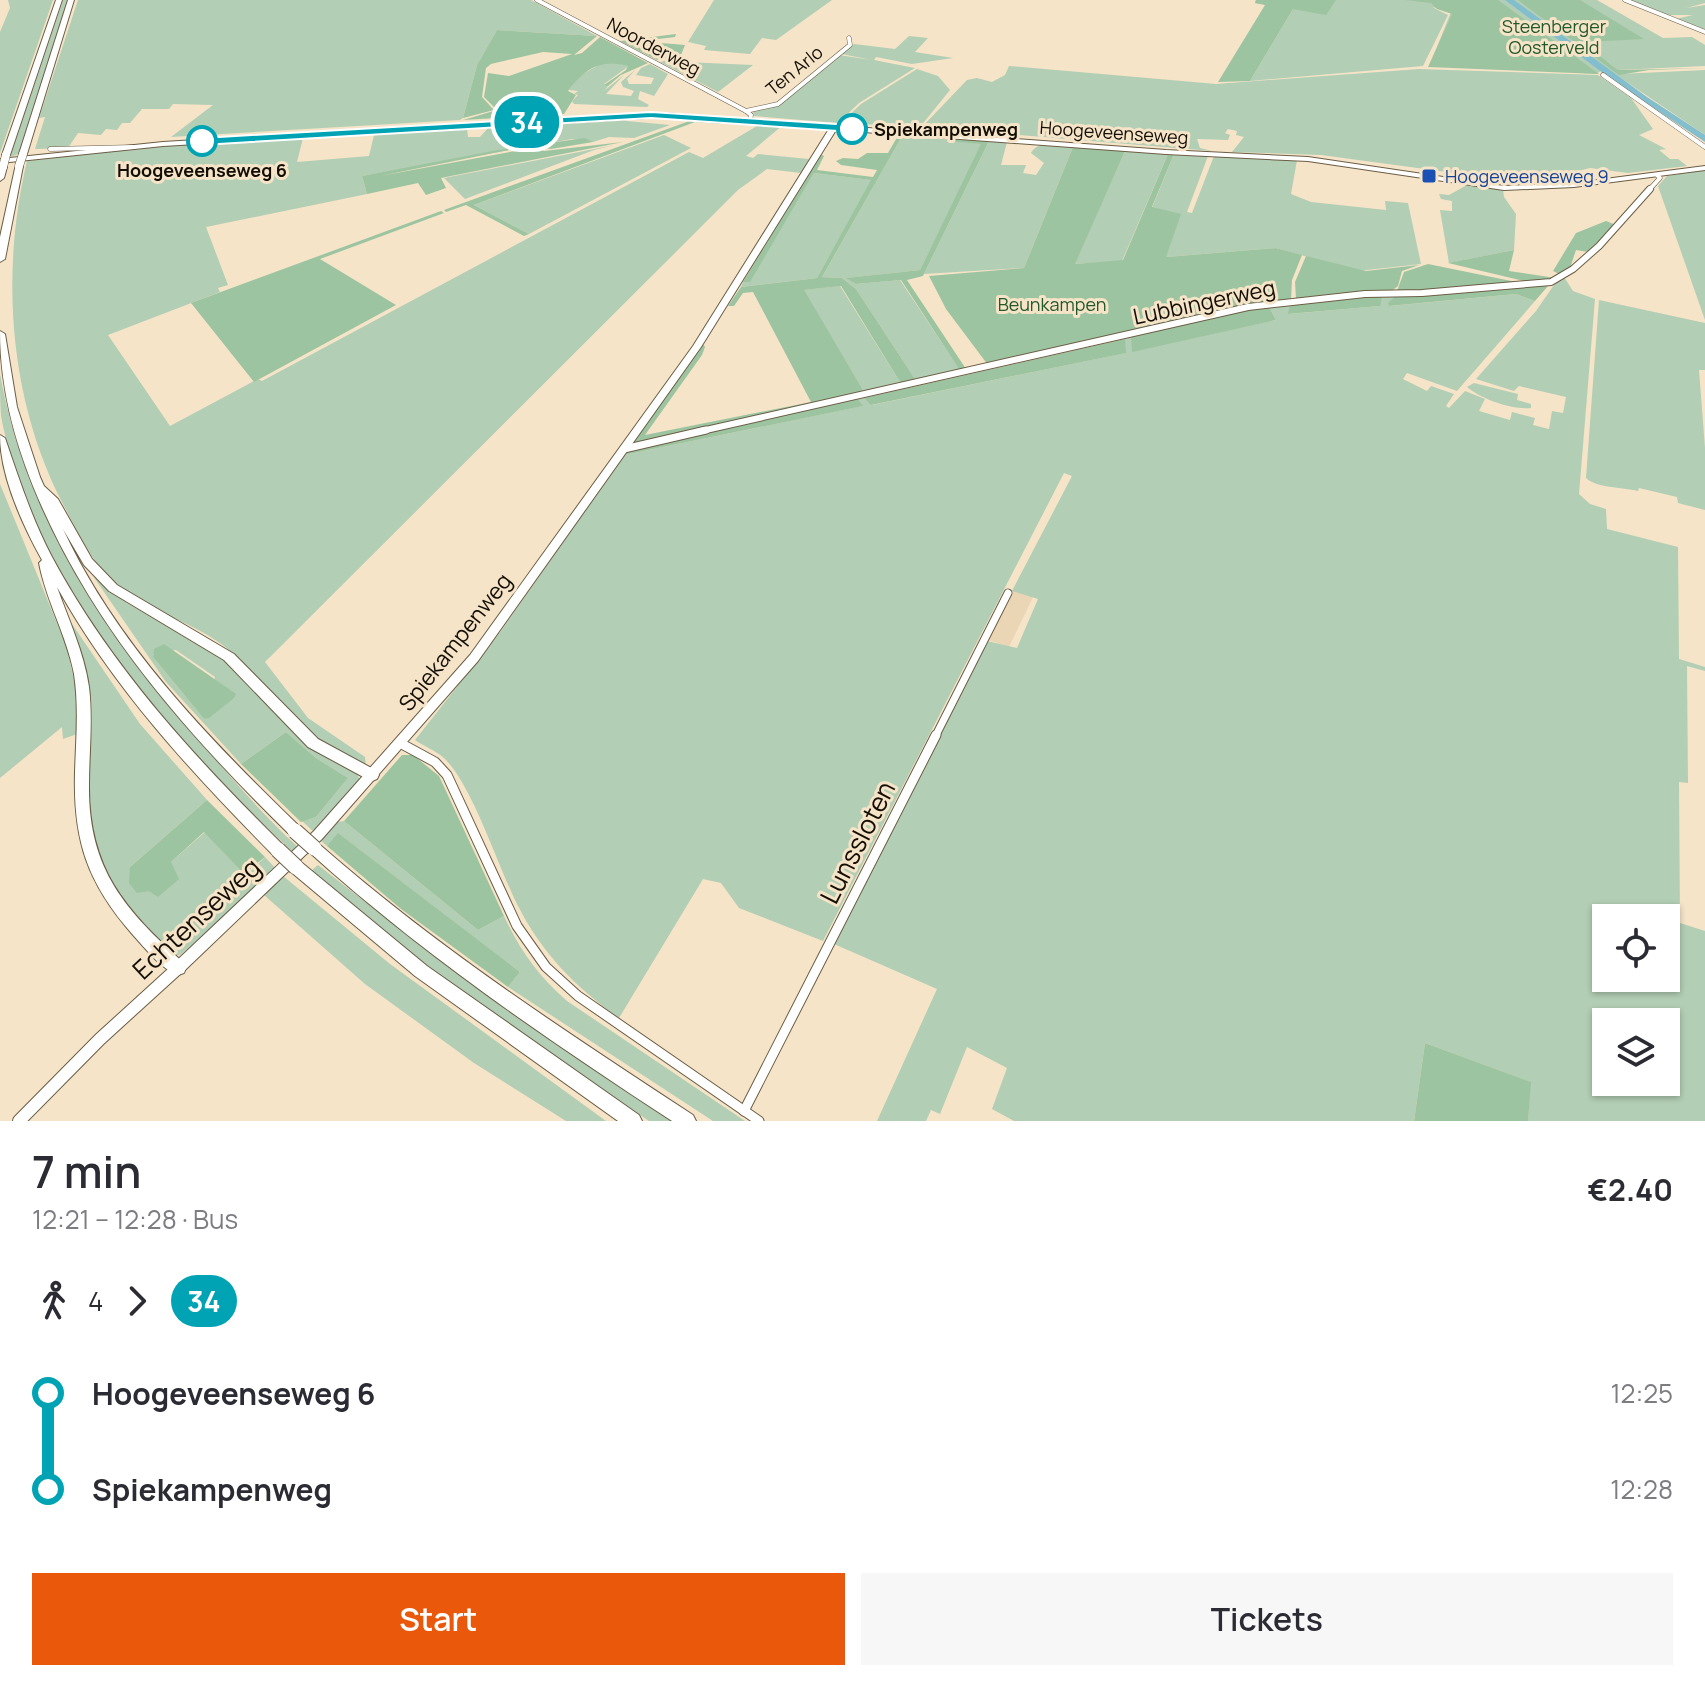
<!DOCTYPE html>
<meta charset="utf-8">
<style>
:root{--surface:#fff;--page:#f7f7f7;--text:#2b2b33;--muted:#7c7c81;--accent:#ea580c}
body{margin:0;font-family:Manrope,sans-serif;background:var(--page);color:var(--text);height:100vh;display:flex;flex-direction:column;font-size:30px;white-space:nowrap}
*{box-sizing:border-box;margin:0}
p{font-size:26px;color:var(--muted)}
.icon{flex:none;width:44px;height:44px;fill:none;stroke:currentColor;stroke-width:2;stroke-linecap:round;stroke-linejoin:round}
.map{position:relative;height:1121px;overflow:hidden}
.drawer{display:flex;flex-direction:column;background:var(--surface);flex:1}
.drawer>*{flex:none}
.badge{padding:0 16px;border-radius:26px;font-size:28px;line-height:52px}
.controls{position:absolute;left:1592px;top:904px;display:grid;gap:16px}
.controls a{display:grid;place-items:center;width:88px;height:88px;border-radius:0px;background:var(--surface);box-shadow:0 2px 6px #0004;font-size:40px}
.map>.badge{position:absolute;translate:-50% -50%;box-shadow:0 0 0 4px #fff}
.legs{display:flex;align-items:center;gap:12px;height:88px;padding:0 32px;font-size:26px}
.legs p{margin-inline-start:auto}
.summary{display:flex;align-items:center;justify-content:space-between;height:136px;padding:0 32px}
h1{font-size:44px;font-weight:600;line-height:60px}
.button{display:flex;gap:16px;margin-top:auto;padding:16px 32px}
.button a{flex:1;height:92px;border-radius:0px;background:var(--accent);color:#fff;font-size:32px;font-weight:600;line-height:92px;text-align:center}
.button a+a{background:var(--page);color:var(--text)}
ul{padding:0 32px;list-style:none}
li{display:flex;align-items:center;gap:28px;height:96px;font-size:30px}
li i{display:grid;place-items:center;width:12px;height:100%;margin:0 10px;background:currentColor}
li i::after{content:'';width:20px;height:20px;margin:-10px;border:6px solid;border-radius:50%;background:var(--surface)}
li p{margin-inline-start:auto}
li:first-child i{background:linear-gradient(#0000 50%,currentColor 0)}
li:last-child i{background:linear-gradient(currentColor 50%,#0000 0)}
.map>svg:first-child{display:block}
</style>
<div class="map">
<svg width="1705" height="1121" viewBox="0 0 1705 1121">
<rect width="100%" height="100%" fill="#f5e4c8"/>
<polygon fill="#ead6b4" points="1009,589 1033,597 1009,647 982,638"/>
<g fill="#b2ceb4" fill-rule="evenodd">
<polygon points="8,0 53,0 0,153 0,32 10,8"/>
<polygon points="63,0 69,0 19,154 10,157"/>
<polygon points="78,0 531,0 597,36 497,30 477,65 463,118 460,120 171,137 213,105 173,104 169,109 142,109 130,123 122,123 117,130 106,129 101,135 78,133 68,148 35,149 45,117 39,118"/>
<polygon points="714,0 832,0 776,40 762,38 750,54 704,50 706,46 688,42"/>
<polygon points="1256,0 1597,0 1663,38 1692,37 1705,45 1705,66 1618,70 1606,61 1619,74 1705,70 1705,135 1606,68 1596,74 1500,67 1429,67 1451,12 1432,7 1448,15 1423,66 1250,81 1293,9 1255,3"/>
<polygon points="1630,0 1705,0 1705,3 1686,8 1705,5 1705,31 1671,20 1693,15 1662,15"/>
<polygon points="909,36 928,38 915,52 953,58 912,64 876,57 874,60 915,68 859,103 838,123 754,116 753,110 778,105 839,55 871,60 842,54 854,44 895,49"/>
<polygon points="684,56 684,62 753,65 718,92 660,62"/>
<polygon points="606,61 629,66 604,84 608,86 605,90 624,75 606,94 631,96 634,91 623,87 621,82 636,69 627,79 629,84 651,84 654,78 636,75 641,68 650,64 668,74 654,96 640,91 638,99 649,105 647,107 574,104 572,101 578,95 574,94 578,91 569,90 579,76"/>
<polygon points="1009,66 1216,84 1419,69 1598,75 1631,98 1653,129 1639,135 1666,149 1659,150 1670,159 1678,159 1687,166 1628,173 1590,168 1538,181 1514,181 1321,155 1232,152 1244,137 1236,135 1237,131 1228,129 1225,133 1230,135 1228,140 1197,139 1200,148 1212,151 922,127 967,80 977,78 992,82 1005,75"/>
<polygon points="917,69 938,76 950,90 920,127 841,123 861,104"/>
<polygon points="648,113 659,114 267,137 268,134"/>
<path d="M 605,119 L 670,125 L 634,138 L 609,137 L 593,142 L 572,139 L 362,176 L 367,194 L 206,227 L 228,285 L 218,288 L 220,292 L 108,335 L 170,426 L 258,379 L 262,381 L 689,152 L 703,158 L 762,123 L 783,125 L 746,156 L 753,158 L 758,154 L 809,159 L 801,173 L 767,169 L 738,190 L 265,662 L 308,718 L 365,757 L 366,766 C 348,757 330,748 314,735 C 282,710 260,675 229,650 C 193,620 143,611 109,578 C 90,558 77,531 64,506 C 9,402 0,274 27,161 L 171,145 L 303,138 L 297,162 L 369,156 L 374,135 L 467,128 L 468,137 L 480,137 L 489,127 Z"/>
<polygon points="664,135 691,148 529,234 474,205"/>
<polygon points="912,135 982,144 920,270 848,278 856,284 900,280 960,370 915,379 856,289 842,278 822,277 901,138 911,138"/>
<path d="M 989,141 L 1007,142 L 1001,165 L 1026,165 L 1023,173 L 1036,175 L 1044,163 L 1031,153 C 1039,139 1058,146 1073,147 L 1024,268 L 924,274 Z"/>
<polygon points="615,145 594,150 465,199 444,178"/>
<polygon points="1125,151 1168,154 1122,261 1074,264"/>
<polygon points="1174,154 1208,156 1187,212 1192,213 1214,156 1297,160 1291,194 1311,202 1386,210 1385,201 1408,203 1421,264 1358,271 1276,248 1166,257 1152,208"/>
<polygon points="1705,170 1705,320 1658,186 1667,176"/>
<polygon points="814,173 872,180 817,278 741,287 743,282 750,281"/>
<polygon points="1467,185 1503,190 1504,197 1516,214 1514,250 1449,263 1440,210 1452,211 1452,201 1441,199 1439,194 1449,195"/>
<path d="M 1564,277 L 1573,291 L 1595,299 L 1579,494 L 1590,504 L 1606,509 L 1607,529 L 1678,547 L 1679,659 L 1705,667 L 1705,671 L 1687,666 L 1688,783 L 1679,782 L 1680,923 L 1705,931 L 1705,1121 L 1528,1121 L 1530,1082 L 1425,1043 L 1414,1121 L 1014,1121 L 992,1109 L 1007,1068 L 967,1047 L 940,1114 L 931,1110 L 926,1121 L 877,1121 L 937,989 L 834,944 L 987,641 L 1017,648 L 1038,599 L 1012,591 L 1072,476 L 1064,473 L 823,941 L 739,908 L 721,883 L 703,879 L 619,1018 C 575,987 541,952 517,904 C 498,866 473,788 446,760 C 437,751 425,747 415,740 L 501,631 L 624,455 L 862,406 L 858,399 L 864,398 L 872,405 L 1125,353 L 1125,339 L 1131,337 L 1133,351 L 1276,320 L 1269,307 L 1290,304 L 1289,314 L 1379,306 L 1382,298 L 1389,294 L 1405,294 L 1390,306 L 1516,294 L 1535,301 L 1457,391 L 1407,373 L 1403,379 L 1427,391 L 1431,386 L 1454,394 L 1446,406 L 1449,408 L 1465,391 L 1485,399 L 1479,411 L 1510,420 L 1512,412 L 1535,418 L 1533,425 L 1549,429 L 1552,411 L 1563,413 L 1566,397 L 1519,386 L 1514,391 L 1476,379 L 1536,311 L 1556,282 ZM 1606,918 L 1666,918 L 1666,978 L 1606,978 ZM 1606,1022 L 1666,1022 L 1666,1082 L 1606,1082 Z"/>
<polygon points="840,286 900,382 868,389 866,394 860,395 863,390 803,290"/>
<path d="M 1599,300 L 1705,323 L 1705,370 L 1699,370 L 1705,448 L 1705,510 L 1678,503 L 1677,497 L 1639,488 L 1638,491 C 1622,487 1596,488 1586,478 Z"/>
<path d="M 0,374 C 27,523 116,650 216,760 C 242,790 270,822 299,848 L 294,853 C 176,745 31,578 1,416 C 0,403 0,387 0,374 Z"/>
<path d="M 1474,383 L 1518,394 L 1517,400 L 1531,404 L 1531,408 C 1512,410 1481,399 1467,387 Z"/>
<polygon points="0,484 66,645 75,683 77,734 63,739 62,727 0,778"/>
<path d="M 93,576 L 127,603 L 221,655 L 309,745 L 356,772 L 360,780 L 315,833 L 302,821 L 316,817 L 348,778 L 316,758 L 286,732 L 241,764 L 166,682 ZM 176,650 L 215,677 L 204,719 L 153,657 L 153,654 Z"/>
<polygon points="70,621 140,724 207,800 130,867 171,862 205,832 244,874 248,874 265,857 277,870 180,955 174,955 117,901 89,834 82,663"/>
<path d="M 344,821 L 478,930 L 504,916 C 520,950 538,976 567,1001 L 745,1121 L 713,1121 L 508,987 L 520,972 L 339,834 L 327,846 L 320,840 L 338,822 Z"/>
<polygon points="318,865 468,982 676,1121 649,1121 501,1021 416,958 311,871"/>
<polygon points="283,876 390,964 606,1121 566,1121 474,1063 365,984 264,895"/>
</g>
<g fill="#9dc4a0">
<polygon points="1256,0 1336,0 1326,15 1293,9 1250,81 1218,82 1265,5 1255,3"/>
<polygon points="1406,0 1498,0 1599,74 1428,67 1452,14 1437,9 1431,3"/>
<polygon points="1518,0 1580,0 1644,39 1587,42 1589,48 1618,70 1705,68 1649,70 1619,75"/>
<path d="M 497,30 L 597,36 L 574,55 L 582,53 L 600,37 L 648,63 L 621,75 L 608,86 L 604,85 L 626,70 L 628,66 C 603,59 586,66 568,91 L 576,95 L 564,114 L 463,120 L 497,110 L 484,97 L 488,73 L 509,76 L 572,54 L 543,52 L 491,64 L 486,68 L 482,97 L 494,110 L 463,118 L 477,65 Z"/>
<polygon points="676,34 675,37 650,40 649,42 685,45 681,55 657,60 620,41"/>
<polygon points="695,119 726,121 723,124 695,122 474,205 529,234 524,236 466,205 446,212 444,210"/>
<polygon points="899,134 912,135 911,138 901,138 822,277 842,278 856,289 915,379 932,376 866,394 867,389 900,382 841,286 804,290 863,390 860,395 631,444 703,344 705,347 702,355 645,435 811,402 753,292 743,293 734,306 728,306 741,287 817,278 871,180 814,173 750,282 743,282 820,154 824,156 817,170 873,177 877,170 841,165 836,161 843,158 858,159 867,153 888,153"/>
<polygon points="585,138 593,142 551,149 529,146 380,176 537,147 544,151 623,142 441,178 446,188 426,195 418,183 367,194 362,176 498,150"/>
<polygon points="947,138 989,141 923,276 907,280 966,369 959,369 901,280 856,284 846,278 920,270 981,144 947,141"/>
<polygon points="1073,147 1125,151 1075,264 1123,260 1168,154 1174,154 1152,207 1181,214 1166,257 1276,248 1302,255 1292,280 1291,300 988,365 946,309 929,276 1024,268"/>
<polygon points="441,211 444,213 320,259 396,305 254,382 191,303"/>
<polygon points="1606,221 1616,225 1588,252 1576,250 1570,268 1561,275 1553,271 1576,233"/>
<polygon points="1514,250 1509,271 1556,278 1532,283 1448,263"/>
<polygon points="1306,256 1366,271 1419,265 1402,271 1398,286 1390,292 1296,299 1295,282"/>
<polygon points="1428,264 1526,284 1422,292 1397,291 1404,272"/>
<polygon points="1546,284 1548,286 1535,301 1516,294 1389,306 1388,303 1397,295"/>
<polygon points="1389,294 1382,298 1380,306 1288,314 1290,304"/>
<polygon points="1269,307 1276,320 1132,352 1131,337 1253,308"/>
<polygon points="1125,339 1126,353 871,405 864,398"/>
<path d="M 858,399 L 863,406 L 624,455 C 637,442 825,407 858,399 Z"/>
<polygon points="164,644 236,694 234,698 209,718 204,719 153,657 154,649"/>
<polygon points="286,732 316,758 348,778 316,817 301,822 241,764"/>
<polygon points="402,755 413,755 439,776 504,916 478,930 344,821"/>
<polygon points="207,800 265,857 244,874 204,832 171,862 179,879 158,897 149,891 137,893 129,883 130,867"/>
<polygon points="338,833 520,972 508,987 401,909 327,846"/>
<polygon points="1425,1043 1531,1082 1528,1121 1414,1121"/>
</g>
<polygon fill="#83bece" points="1505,0 1514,0 1647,97 1705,135 1705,142 1619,85"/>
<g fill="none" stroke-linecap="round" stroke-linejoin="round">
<defs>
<g id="minor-far3">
<polyline points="537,0 746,111 751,115 750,121"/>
<polyline points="1625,0 1705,32"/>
<polyline points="1603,75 1705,147"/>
<polyline points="746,111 778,104 850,45 849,38"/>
<polyline points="50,149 134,147"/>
<polyline points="1648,191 1660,178 1657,175"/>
</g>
<polyline id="minor-far2" points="697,432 1248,307 1365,294 1422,293 1551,282 1573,269 1599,246 1650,189"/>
<g id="minor-far1">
<polyline points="624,449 706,430"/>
<polyline points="935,737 1008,593"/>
</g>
<g id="minor">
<polyline points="400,743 435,762 447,775 517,926 546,967 578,996 759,1121"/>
<polyline points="744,1111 936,735"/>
</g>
<polyline id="tertiary" points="19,1121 100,1039 178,968"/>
<polygon id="secondary" points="663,113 1166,150 1308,157 1504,186 1574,183 1705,166 1705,170 1574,187 1504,190 1308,161 1166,154 836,130 701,347 478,661 322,839 183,972 178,974 173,972 171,968 173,964 314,831 470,655 693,346 829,129 663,117 163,146 0,163 0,159 163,142"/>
<g id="motorway">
<polygon points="56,0 62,0 10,155 3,157 2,155"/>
<polygon points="68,0 74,0 27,154 20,156 19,154"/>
<polygon points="16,164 23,166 5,259 0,262 0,237"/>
<polygon points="0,165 7,167 4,178 0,181"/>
<path d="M 0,331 L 5,334 L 17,407 L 40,477 L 44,486 L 58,499 L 92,559 L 117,585 L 234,654 L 318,739 L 377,771 L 379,775 L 377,779 L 372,781 L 367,779 L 308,747 L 224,660 L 109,591 L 84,565 L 63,529 C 116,644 210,740 300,827 L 302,831 L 300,835 L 295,837 L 290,835 C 191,738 99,635 42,507 C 17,451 0,393 0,331 Z"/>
<path d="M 0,435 L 5,438 C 19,479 32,519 52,557 C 111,667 195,758 283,845 L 285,850 L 283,855 L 278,856 L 273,855 C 192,773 113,688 57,587 C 69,621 84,652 89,687 C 93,720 89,753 89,785 C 88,869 125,910 184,963 L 186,968 L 184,973 L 178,975 C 161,969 145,948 133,935 C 87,883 73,840 75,772 C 76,739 79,707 74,674 C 67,636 46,601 39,563 L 42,560 C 22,524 0,475 0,435 Z"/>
<path d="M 314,842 L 319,844 C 435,946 563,1030 693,1115 L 696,1121 L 672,1121 C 545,1038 422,954 309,852 L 307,848 L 309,844 Z"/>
<polygon points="296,860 301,862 427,966 639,1115 642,1121 618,1121 415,976 291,872 289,867 291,862"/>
</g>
</defs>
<use href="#minor-far3" stroke="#6b5d45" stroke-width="5"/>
<use href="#minor-far2" stroke="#6b5d45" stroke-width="8"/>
<use href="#minor-far1" stroke="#6b5d45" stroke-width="9"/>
<use href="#minor" stroke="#6b5d45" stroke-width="11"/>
<use href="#tertiary" stroke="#6b5d45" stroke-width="14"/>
<use href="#secondary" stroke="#6b5d45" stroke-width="2"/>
<use href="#motorway" stroke="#6b5d45" stroke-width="2"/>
<use href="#minor-far3" stroke="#fff" stroke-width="4"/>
<use href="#minor-far2" stroke="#fff" stroke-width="6"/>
<use href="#minor-far1" stroke="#fff" stroke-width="7"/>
<use href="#minor" stroke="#fff" stroke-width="9"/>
<use href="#tertiary" stroke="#fff" stroke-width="12"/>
<use href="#secondary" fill="#fff" fill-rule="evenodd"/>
<use href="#motorway" fill="#fff" fill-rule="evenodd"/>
<defs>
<g id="motorway-bridge-far1">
<polyline points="19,166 23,154"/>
<polyline points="3,167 6,155"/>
</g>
<g id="motorway-bridge">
<polyline points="295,831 314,848"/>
<polyline points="278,850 296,867"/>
</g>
</defs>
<use href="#motorway-bridge-far1" stroke="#6b5d45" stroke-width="9" stroke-linecap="butt"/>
<use href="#motorway-bridge" stroke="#6b5d45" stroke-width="17" stroke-linecap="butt"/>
<use href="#motorway-bridge-far1" stroke="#fff" stroke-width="8"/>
<use href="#motorway-bridge" stroke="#fff" stroke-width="15"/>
</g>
<polygon fill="#00a3b4" stroke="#fff" stroke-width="2" points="651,112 852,125 857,129 852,132 651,118 202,145 197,141 202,138"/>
<g fill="#fff" stroke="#00a3b4" stroke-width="4">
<circle cx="852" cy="129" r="14"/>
<circle cx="202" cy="141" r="14"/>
</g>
<rect fill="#1a4fb4" stroke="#f5e4c8" stroke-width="3" x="1421" y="168" width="16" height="16" rx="4"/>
<g text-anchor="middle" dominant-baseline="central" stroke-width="6" stroke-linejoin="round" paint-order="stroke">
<g font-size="18" fill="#22592c" stroke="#f5e4c8">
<text x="1554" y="26">Steenberger<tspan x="1554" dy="21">Oosterveld</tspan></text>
<text x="1052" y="304">Beunkampen</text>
</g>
<g font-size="18" fill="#130e05" stroke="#f5e4c8">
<text transform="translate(654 46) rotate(28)">Noorderweg</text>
<text transform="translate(794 70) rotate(-39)">Ten Arlo</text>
<text transform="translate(1114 132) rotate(4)">Hoogeveenseweg</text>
</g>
<g font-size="18" font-weight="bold" fill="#130e05" stroke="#f5e4c8" text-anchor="start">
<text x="874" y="129">Spiekampenweg</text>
<text x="202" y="170" text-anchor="middle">Hoogeveenseweg 6</text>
</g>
<g font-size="18" fill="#164399" stroke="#f5e4c8" text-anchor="start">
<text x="1445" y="176">Hoogeveenseweg 9</text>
</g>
<g font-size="22" fill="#130e05" stroke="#f5e4c8">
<text transform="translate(1204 302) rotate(-12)">Lubbingerweg</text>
<text transform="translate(455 642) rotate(-52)">Spiekampenweg</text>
</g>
<g font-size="26" fill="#130e05" stroke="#f5e4c8">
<text transform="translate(857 842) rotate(-63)">Lunssloten</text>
<text transform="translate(196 918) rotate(-43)">Echtenseweg</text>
</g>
</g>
</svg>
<div class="controls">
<a><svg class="icon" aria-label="locate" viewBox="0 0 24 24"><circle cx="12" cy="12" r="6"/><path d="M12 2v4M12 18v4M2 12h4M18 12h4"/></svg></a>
<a><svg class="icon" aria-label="layers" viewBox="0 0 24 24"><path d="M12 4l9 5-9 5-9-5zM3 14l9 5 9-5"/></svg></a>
</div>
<b class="badge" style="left:527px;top:122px;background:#00a3b4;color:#fff">34</b>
</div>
<section class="drawer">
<div class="summary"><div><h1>7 min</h1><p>12:21 – 12:28 · Bus</p></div><b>€2.40</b></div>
<div class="legs"><svg class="icon" aria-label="walk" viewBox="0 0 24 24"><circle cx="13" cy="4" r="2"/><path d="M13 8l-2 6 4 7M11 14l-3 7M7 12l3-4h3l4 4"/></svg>4<svg class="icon" aria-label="forward" viewBox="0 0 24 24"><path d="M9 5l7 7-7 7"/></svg><b class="badge" style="background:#00a3b4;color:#fff">34</b></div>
<ul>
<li><i style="color:#00a3b4"></i><b>Hoogeveenseweg 6</b><p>12:25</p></li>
<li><i style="color:#00a3b4"></i><b>Spiekampenweg</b><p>12:28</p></li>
</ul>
<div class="button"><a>Start</a><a>Tickets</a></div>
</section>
